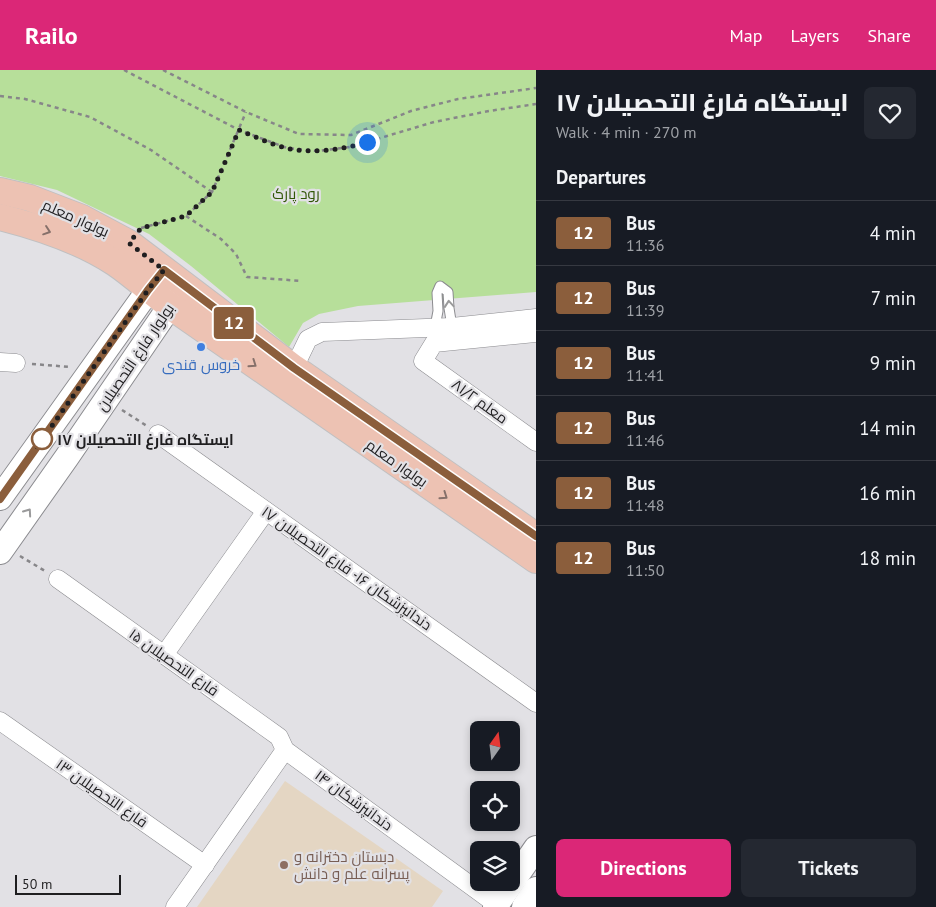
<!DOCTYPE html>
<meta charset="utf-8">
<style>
:root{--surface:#171b24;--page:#242831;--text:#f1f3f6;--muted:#9ea1a6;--line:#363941;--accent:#db2777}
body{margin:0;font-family:"PT Sans",Cairo,sans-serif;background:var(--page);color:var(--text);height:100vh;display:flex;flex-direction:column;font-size:19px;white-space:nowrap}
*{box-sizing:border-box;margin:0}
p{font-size:16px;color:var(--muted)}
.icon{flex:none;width:28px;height:28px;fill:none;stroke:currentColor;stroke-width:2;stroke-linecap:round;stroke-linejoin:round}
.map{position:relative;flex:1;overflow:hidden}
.side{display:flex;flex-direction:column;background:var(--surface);width:400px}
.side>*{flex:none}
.badge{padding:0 10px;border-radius:4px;font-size:18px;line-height:32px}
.needle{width:32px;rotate:14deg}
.buttons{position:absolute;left:470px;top:651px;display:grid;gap:10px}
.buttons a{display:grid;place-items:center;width:50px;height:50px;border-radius:8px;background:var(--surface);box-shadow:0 2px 8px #0003;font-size:25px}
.scale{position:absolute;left:15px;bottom:12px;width:106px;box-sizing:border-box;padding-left:5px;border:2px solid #1f1e20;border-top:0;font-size:14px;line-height:18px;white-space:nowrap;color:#1f1e20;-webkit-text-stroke:4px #e2e1e5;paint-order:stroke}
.you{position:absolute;width:25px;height:25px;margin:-12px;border:4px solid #fff;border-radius:50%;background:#1a73e8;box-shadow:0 0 0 8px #1a73e833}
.map>.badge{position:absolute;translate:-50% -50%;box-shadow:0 0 0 2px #fff}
h2{padding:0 20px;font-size:19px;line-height:45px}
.round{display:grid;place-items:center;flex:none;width:52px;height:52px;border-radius:8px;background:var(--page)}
.head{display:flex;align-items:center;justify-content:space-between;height:85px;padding:0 20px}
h1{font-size:24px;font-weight:800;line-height:38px}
.button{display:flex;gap:10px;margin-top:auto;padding:10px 20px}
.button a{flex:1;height:58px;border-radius:8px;background:var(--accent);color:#fff;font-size:20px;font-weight:800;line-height:58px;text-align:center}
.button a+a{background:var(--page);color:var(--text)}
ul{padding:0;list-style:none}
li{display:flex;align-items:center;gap:15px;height:65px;padding:0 20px;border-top:1px solid var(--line)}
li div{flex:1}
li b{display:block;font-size:19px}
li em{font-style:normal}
li .badge{min-width:55px;font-weight:700;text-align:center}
header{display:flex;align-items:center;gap:30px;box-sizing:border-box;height:70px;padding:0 25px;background:var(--accent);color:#fff}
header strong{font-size:24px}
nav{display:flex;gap:28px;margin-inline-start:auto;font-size:18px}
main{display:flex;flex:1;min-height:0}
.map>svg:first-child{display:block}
</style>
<header>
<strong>Railo</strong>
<nav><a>Map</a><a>Layers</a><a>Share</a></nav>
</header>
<main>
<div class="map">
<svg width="536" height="837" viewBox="0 0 536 837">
<rect width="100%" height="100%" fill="#e2e1e5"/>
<polygon fill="#e4d6c3" points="285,711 443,821 432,837 197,837"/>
<polygon fill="#b7df9a" points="0,0 536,0 536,222 358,236 319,244 303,253 289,277 191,196 149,164 57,120 0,106"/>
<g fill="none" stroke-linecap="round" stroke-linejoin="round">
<defs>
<polyline id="service" points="435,257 438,241 437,223 440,216 448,222 449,238 452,257"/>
<g id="minor">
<polyline points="536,263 434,273 423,291 536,372"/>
<polyline points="0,292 16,293"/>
<polyline points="294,298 308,269 322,262 452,257 536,248"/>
<polyline points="158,364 536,633"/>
<polyline points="58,509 279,667 285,680 496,834"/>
<polyline points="164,585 266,441"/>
<polyline points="0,651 205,795"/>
<polyline points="175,837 285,680"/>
</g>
<g id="secondary">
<polyline points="0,428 160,204"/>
<polyline points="0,482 67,387 181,220"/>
<polyline points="495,837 536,778"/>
<polyline points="524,837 536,819"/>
</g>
<g id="primary">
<polyline points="0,121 30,128 82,148 129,173 294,298 536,466"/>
<path d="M 0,147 C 40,157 80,170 115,193 C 134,206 151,222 170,236 L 536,490"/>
</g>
</defs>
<use href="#service" stroke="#8b8b8f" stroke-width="11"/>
<use href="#minor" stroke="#8b8b8f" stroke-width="19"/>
<use href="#secondary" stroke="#8b8b8f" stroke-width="26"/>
<use href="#primary" stroke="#c0c0c1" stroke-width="28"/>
<g stroke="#878689" stroke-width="2.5" stroke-dasharray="4 4" stroke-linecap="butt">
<polyline points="124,0 239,60 287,78 317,81 350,77 434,52 489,41 536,34"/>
<polyline points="163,0 246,42 299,64 351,65 411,41 458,29 536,18"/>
<polyline points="0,26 25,29 90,47 151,80 212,122"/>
<polyline points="186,146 221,169 236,184 247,207 302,211"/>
<polyline points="141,158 186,146 212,122 246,42"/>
<polyline points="32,294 71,297"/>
<polyline points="122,340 147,356"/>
<polyline points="20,486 45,501"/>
</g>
<use href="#service" stroke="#fff" stroke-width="9"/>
<use href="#minor" stroke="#fff" stroke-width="18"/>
<use href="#secondary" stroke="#fff" stroke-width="24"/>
<use href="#primary" stroke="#edc2b3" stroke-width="26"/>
</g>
<defs><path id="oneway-chevron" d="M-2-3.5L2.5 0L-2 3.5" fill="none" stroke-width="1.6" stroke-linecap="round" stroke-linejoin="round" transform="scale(1.25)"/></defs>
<g stroke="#86706a">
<use href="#oneway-chevron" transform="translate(47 161) rotate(19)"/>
<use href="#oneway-chevron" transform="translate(253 294) rotate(35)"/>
<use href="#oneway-chevron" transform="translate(444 426) rotate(35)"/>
</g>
<g stroke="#9a9a9b">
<use href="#oneway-chevron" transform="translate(449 234) rotate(-95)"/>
<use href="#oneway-chevron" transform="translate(28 442) rotate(-55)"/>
</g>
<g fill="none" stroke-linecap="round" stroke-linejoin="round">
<defs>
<polyline id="line" points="0,429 148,220 164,200 294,298 536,466"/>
</defs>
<use href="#line" stroke="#fff" stroke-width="11"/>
<use href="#line" stroke="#8b5e3c" stroke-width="8"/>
<path stroke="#1f1e20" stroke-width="5" stroke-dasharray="0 9" d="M 42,369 L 37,377 L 148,220 L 164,200 L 129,173 L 141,158 L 186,146 L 212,122 L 239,60 C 254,66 270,74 286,78 C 312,84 342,80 367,72"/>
</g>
<circle fill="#3f7fe0" stroke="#e2e1e5" stroke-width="2" cx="201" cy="277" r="5"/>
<circle fill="#fff" stroke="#8b5e3c" stroke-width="2.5" cx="42" cy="369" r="10"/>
<circle fill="#8d6e63" stroke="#e2e1e5" stroke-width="2" cx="284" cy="795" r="5"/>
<g text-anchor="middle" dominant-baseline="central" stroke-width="4.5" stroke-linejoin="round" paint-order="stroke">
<g font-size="15" fill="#315606" stroke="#e2e1e5">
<text x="296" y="123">رود پارک</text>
</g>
<g font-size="15" fill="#1f1e20" stroke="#e2e1e5">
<text transform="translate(76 148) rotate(24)">بولوار معلم</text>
<text transform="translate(135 287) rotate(-56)">بولوار فارغ التحصیلان</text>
<text transform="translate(480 331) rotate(36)">معلم ۸۱/۲</text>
<text transform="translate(397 393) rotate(35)">بولوار معلم</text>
<text transform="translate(347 498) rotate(35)">دندانپزشکان ۱۶- فارغ التحصیلان ۱۷</text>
<text transform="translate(174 592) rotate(35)">فارغ التحصیلان ۱۵</text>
<text transform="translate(102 723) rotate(35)">فارغ التحصیلان ۱۳</text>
<text transform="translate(354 730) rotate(36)">دندانپزشکان ۱۴</text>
</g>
<g font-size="15" fill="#366cbe" stroke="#e2e1e5">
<text x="201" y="294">خروس قندی</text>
</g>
<g font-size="15" font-weight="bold" fill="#1f1e20" stroke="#e2e1e5" text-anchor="start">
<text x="57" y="369">ایستگاه فارغ التحصیلان ۱۷</text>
</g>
<g font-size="15" fill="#785e54" stroke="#e2e1e5" text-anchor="start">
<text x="294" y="786">دبستان دخترانه و<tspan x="294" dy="17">پسرانه علم و دانش</tspan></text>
</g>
</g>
</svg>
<div class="buttons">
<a><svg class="needle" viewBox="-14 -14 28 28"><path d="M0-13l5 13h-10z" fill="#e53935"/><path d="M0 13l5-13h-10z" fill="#9ea1a6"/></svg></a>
<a><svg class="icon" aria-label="locate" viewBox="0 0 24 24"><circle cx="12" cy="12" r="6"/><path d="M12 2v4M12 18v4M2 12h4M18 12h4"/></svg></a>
<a><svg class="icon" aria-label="layers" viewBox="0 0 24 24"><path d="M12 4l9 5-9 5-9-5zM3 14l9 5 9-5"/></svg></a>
</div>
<div class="scale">50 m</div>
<div class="you" style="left:367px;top:72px"></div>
<b class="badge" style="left:234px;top:253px;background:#8b5e3c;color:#fff">12</b>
</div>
<section class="side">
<div class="head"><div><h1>ایستگاه فارغ التحصیلان ۱۷</h1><p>Walk · 4 min · 270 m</p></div><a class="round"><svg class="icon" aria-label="heart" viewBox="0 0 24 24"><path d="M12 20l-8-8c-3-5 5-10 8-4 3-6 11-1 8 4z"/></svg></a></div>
<h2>Departures</h2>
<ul>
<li><span class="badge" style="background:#8b5e3c;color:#fff">12</span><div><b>Bus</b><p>11:36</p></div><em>4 min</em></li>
<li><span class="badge" style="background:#8b5e3c;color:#fff">12</span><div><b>Bus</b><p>11:39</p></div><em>7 min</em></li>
<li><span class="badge" style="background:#8b5e3c;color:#fff">12</span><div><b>Bus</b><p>11:41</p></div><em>9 min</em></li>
<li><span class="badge" style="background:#8b5e3c;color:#fff">12</span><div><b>Bus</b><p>11:46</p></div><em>14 min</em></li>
<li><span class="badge" style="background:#8b5e3c;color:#fff">12</span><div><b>Bus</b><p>11:48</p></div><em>16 min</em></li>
<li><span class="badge" style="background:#8b5e3c;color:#fff">12</span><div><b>Bus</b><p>11:50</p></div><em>18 min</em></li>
</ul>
<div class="button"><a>Directions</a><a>Tickets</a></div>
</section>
</main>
